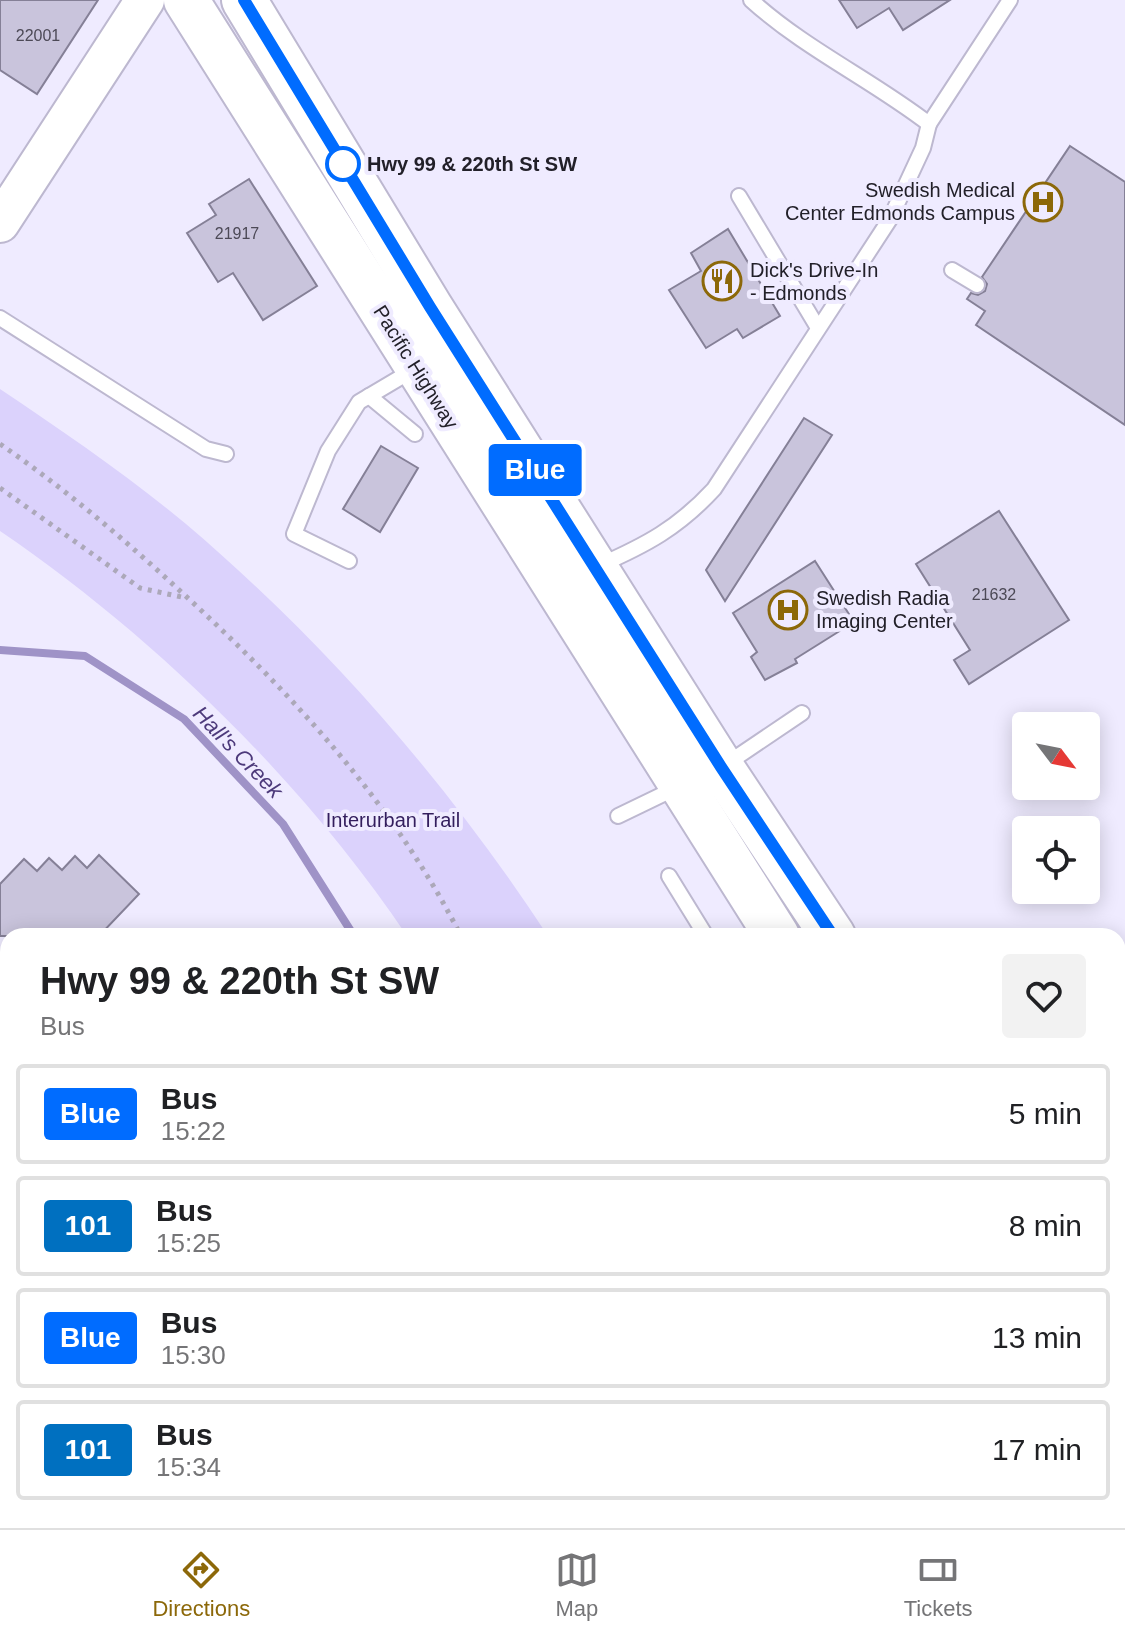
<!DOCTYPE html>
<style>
:root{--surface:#fff;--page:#f2f2f2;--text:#202124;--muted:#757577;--line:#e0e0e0;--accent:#8c6809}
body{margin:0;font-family:Helvetica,sans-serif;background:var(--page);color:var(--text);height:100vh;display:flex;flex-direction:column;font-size:30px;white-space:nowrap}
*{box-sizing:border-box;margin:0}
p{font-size:26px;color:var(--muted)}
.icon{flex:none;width:44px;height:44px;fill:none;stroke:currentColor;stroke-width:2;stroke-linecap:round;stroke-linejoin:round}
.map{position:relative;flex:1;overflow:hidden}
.sheet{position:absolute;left:0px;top:928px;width:1126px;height:600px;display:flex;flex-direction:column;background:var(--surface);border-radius:24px 24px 0 0;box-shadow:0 4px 20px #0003}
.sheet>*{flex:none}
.badge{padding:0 16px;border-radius:6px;font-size:28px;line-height:52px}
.needle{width:52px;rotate:122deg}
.fabs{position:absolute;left:1012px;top:712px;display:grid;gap:16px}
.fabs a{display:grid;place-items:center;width:88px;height:88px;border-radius:8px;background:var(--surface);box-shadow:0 4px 20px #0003;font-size:40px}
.map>.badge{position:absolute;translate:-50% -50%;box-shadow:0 0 0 4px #fff}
.round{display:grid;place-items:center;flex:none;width:84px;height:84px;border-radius:8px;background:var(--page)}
.head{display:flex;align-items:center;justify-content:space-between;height:136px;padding:0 40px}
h1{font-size:38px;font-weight:700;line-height:60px}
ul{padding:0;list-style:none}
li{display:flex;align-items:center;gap:24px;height:100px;margin:0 16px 12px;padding:0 24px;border:4px solid var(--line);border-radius:8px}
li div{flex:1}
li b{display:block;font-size:30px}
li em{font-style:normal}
li .badge{min-width:88px;font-weight:700;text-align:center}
.dock{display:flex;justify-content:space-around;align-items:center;height:112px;border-top:2px solid var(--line);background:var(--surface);font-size:22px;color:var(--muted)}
.dock a{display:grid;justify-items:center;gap:4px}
.dock .on{color:var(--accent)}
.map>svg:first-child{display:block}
</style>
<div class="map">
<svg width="1125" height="1528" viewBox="0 0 1125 1528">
<rect width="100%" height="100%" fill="#efebff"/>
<g fill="#dbd2fc">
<path d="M 0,389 C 64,432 127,475 186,524 C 327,644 447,782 548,936 L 407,936 C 303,781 154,636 0,531 Z"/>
<polygon points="597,1520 717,1520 718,1528 597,1528"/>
</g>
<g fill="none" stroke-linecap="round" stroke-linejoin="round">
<g stroke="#9f93c7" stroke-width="8">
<polyline points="0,650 85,656 184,719 283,824 354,936"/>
<polyline points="558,1520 559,1528"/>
</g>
</g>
<g fill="#c9c4dc" stroke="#858097" stroke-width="2">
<polygon points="0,0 98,0 37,94 0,70"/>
<polygon points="839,0 950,0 903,30 889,8 857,28"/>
<polygon points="1070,146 1125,182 1125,425 976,325 985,311 967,299 971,293 978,295 985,291 987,284 982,277"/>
<polygon points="249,179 317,286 263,320 233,273 218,282 187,233 216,215 209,204"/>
<polygon points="728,229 780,316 743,338 737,329 706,348 669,290 701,271 691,253"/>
<polygon points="804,418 832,435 725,601 706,570"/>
<polygon points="381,446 418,468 380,532 343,509"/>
<polygon points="999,511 1069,620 969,684 954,660 970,650 916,564"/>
<polygon points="815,561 854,622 795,659 797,663 765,680 751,657 757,652 733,613"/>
<polygon points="99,855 139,894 99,936 0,936 0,884 24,859 37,871 49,858 62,870 75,856 87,868"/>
</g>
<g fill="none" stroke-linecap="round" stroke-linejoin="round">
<defs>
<g id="lane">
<polyline points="929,124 1010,0"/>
<polyline points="739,196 818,328"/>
<polyline points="952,270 977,285"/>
<polyline points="0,318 206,449 226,454"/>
<polyline points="369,396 415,434"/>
<polyline points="349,561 294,534 328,451 359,402 413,370"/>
<path d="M 598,566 C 646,545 678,528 714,489 L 890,219 L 923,148 L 929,124 C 872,80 805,49 751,0"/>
<polyline points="725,765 802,713"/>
<polyline points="618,816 678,787"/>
<polyline points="669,876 706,936"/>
<polyline points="0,1330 8,1340"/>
<polyline points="951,1524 954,1520"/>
<polyline points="33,1528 34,1520"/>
</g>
<g id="secondary">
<polyline points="0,223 145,0"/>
<polyline points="1118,1366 1125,1356"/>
<polyline points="1014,1528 1019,1520"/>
</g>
<g id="highway">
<polyline points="186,0 777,936"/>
<polyline points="244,0 430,307 721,767 833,936"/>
<polyline points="1118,1447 1125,1458"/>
</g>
</defs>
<use href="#lane" stroke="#bdb8d0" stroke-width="18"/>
<use href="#secondary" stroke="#bdb8d0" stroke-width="42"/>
<use href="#highway" stroke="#bdb8d0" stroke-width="48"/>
<g stroke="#aca8b9" stroke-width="5" stroke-dasharray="4 6" stroke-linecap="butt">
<path d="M 0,444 C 74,495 140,553 205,614 C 306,709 398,812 461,936"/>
<polyline points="0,488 140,588 186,598"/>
<polyline points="649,1520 649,1528"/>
</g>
<use href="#lane" stroke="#fff" stroke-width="14"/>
<use href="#secondary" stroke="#fff" stroke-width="38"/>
<use href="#highway" stroke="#fff" stroke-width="44"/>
</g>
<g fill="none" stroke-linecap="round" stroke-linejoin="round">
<defs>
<polyline id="line" points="244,0 430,307 721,767 833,936"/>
</defs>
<use href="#line" stroke="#fff" stroke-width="18"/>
<use href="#line" stroke="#006cff" stroke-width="12"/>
</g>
<defs>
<symbol id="hospital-ring" viewBox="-11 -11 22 22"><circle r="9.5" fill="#efebff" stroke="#8c6809" stroke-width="1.5"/><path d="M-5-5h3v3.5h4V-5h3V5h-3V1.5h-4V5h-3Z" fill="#8c6809"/></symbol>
<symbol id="restaurant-ring" viewBox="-11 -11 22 22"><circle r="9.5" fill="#efebff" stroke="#8c6809" stroke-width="1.5"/><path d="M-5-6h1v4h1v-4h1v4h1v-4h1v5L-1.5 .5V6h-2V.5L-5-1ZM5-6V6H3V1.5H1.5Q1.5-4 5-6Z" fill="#8c6809"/></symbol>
</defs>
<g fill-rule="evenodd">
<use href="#hospital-ring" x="1021" y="180" width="44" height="44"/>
<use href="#restaurant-ring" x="700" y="259" width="44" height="44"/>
<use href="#hospital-ring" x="766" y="588" width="44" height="44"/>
</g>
<circle fill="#fff" stroke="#006cff" stroke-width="4" cx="343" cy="164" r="16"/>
<g text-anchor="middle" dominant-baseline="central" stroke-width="8" stroke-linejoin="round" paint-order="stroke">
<g font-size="16" fill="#4c4956">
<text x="38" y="35">22001</text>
<text x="237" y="233">21917</text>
<text x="994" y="594">21632</text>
</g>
<g font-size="20" font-weight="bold" fill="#222029" stroke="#efebff" text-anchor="start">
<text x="367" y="164">Hwy 99 &amp; 220th St SW</text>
</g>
<g font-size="20" fill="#222029" stroke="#efebff" text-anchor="start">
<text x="1015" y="190" text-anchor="end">Swedish Medical<tspan x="1015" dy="23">Center Edmonds Campus</tspan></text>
<text x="750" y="270">Dick's Drive-In<tspan x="750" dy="23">- Edmonds</tspan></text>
<text x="816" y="598">Swedish Radia<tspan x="816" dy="23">Imaging Center</tspan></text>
</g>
<g font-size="20" fill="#222029" stroke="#efebff">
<text transform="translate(416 367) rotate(58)">Pacific Highway</text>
</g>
<g font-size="20" fill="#331e5d" stroke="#efebff">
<text x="393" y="820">Interurban Trail</text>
</g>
<g font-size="22" font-style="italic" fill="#4d3a7b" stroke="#efebff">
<text transform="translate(238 752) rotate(46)">Hall's Creek</text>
</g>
</g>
</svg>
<div class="fabs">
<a><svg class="needle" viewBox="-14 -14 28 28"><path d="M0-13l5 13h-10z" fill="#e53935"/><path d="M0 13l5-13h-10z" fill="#757577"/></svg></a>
<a><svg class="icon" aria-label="locate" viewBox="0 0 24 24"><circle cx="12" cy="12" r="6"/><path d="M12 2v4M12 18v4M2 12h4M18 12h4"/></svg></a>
</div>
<b class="badge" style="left:535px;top:470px;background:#006cff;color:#fff">Blue</b>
<section class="sheet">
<div class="head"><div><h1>Hwy 99 &amp; 220th St SW</h1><p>Bus</p></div><a class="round"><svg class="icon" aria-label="heart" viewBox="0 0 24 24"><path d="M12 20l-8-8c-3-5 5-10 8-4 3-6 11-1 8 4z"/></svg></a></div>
<ul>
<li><span class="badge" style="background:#006cff;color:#fff">Blue</span><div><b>Bus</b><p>15:22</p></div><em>5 min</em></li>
<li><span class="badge" style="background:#0070c0;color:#fff">101</span><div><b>Bus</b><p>15:25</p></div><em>8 min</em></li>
<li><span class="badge" style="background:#006cff;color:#fff">Blue</span><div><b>Bus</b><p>15:30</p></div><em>13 min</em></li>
<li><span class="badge" style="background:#0070c0;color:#fff">101</span><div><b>Bus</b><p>15:34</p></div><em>17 min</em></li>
</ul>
</section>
</div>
<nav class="dock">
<a class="on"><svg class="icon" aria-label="directions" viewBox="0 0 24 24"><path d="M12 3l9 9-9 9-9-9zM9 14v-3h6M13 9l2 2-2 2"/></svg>Directions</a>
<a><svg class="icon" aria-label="map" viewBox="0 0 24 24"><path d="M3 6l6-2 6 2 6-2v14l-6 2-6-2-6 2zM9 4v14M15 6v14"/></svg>Map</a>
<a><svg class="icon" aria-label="tickets" viewBox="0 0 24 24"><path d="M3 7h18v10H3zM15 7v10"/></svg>Tickets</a>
</nav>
